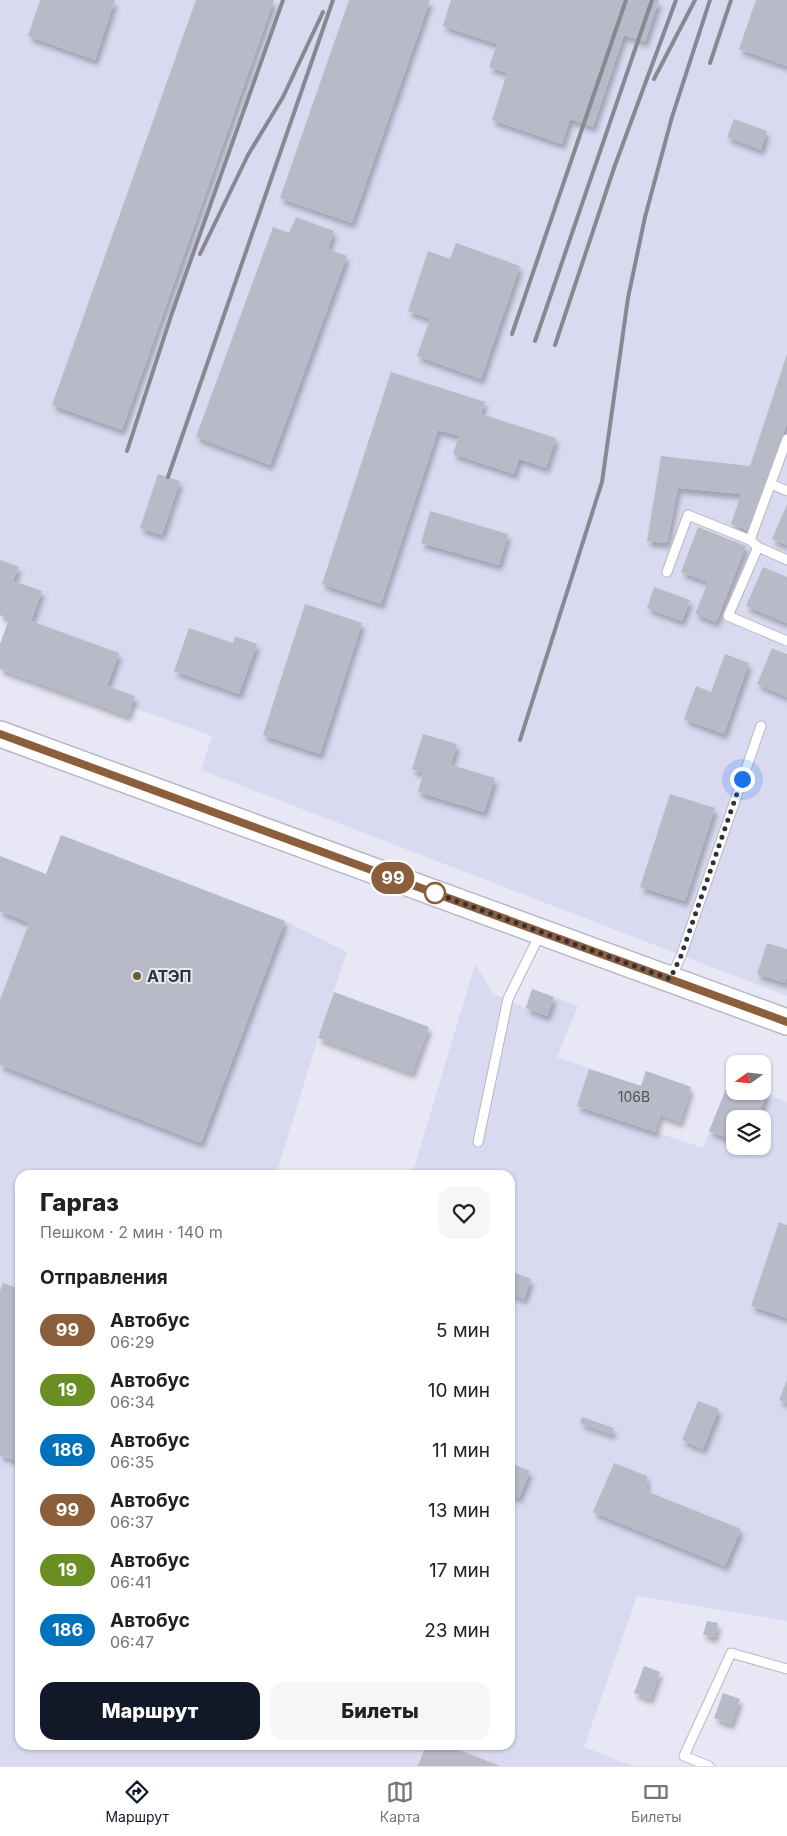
<!DOCTYPE html>
<html lang="ru">
<meta charset="utf-8">
<style>
:root{--surface:#fff;--page:#f6f6f6;--text:#202124;--muted:#757577;--line:#e0e0e0;--accent:#111827}
body{margin:0;font-family:Inter,sans-serif;background:var(--page);color:var(--text);height:100vh;display:flex;flex-direction:column;font-size:19px;white-space:nowrap}
*{box-sizing:border-box;margin:0}
p{font-size:16px;color:var(--muted)}
.icon{flex:none;width:28px;height:28px;fill:none;stroke:currentColor;stroke-width:2;stroke-linecap:round;stroke-linejoin:round}
.map{position:relative;flex:1;overflow:hidden}
.sheet{position:absolute;left:15px;top:1170px;width:500px;height:580px;display:flex;flex-direction:column;background:var(--surface);border-radius:15px;box-shadow:0 1px 4px #0004}
.sheet>*{flex:none}
.badge{padding:0 10px;border-radius:16px;font-size:18px;line-height:32px}
.needle{width:32px;rotate:255deg}
.tools{position:absolute;left:726px;top:1055px;display:grid;gap:10px}
.tools a{display:grid;place-items:center;width:45px;height:45px;border-radius:10px;background:var(--surface);box-shadow:0 1px 4px #0004;font-size:25px}
.you{position:absolute;width:25px;height:25px;margin:-12px;border:4px solid #fff;border-radius:50%;background:#1a73e8;box-shadow:0 0 0 8px #1a73e833}
.map>.badge{position:absolute;translate:-50% -50%;box-shadow:0 0 0 2px #fff}
h2{padding:0 25px;font-size:19px;line-height:45px}
.round{display:grid;place-items:center;flex:none;width:52px;height:52px;border-radius:15px;background:var(--page)}
.headline{display:flex;align-items:center;justify-content:space-between;height:85px;padding:0 25px}
h1{font-size:24px;font-weight:800;line-height:38px}
.button{display:flex;gap:10px;margin-top:auto;padding:10px 25px}
.button a{flex:1;height:58px;border-radius:15px;background:var(--accent);color:#fff;font-size:20px;font-weight:800;line-height:58px;text-align:center}
.button a+a{background:var(--page);color:var(--text)}
ul{padding:0;list-style:none}
li{display:flex;align-items:center;gap:15px;height:60px;padding:0 25px}
li div{flex:1}
li b{display:block;font-size:19px}
li em{font-style:normal}
li .badge{min-width:55px;font-weight:700;text-align:center}
.dock{display:flex;justify-content:space-around;align-items:center;height:70px;border-top:1px solid var(--line);background:var(--surface);font-size:14px;color:var(--muted)}
.dock a{display:grid;justify-items:center;gap:2px}
.dock .active{color:var(--accent)}
.map>svg:first-child{display:block}
</style>
<div class="map">
<svg width="787" height="1766" viewBox="0 0 787 1766">
<defs>
<filter id="shadow"><feDropShadow dx="3" dy="5.5" stdDeviation="2.5" flood-color="#0004"/></filter>
</defs>
<rect width="100%" height="100%" fill="#e7e7f6"/>
<g fill="#d9daf0" fill-rule="evenodd">
<polygon points="0,0 787,0 787,653 759,641 787,654 787,996 201,770 212,736 132,707 128,716 0,669 0,644 9,619 0,615"/>
<path d="M 61,835 L 285,921 L 347,952 L 318,1038 L 276,1175 L 20,1175 L 20,1745 L 510,1745 L 510,1175 L 412,1175 L 475,964 L 494,994 L 525,1008 L 532,989 L 578,1006 L 557,1057 L 641,1086 L 646,1071 L 691,1087 L 680,1122 L 660,1115 L 655,1132 L 703,1148 L 730,1079 L 735,1081 L 735,1091 L 761,1091 L 787,1102 L 787,1621 L 637,1596 L 584,1747 L 633,1766 L 0,1766 L 0,856 L 46,874 ZM 735,1119 L 762,1119 L 762,1146 L 735,1146 Z"/>
</g>
<g fill="#b9bac8" filter="url(#shadow)">
<polygon points="40,0 115,0 95,60 28,36"/>
<polygon points="196,0 274,0 122,430 52,405"/>
<polygon points="349,0 430,0 352,223 280,198"/>
<polygon points="451,0 659,0 645,42 624,35 593,127 570,119 562,144 492,120 507,73 489,67 497,44 443,26"/>
<polygon points="756,0 787,0 787,66 739,49"/>
<polygon points="734,119 767,131 761,150 727,137"/>
<polygon points="296,217 334,231 328,249 347,256 270,465 196,437 273,227 289,233"/>
<polygon points="456,243 520,266 481,379 417,356 430,319 408,311 428,251 450,259"/>
<polygon points="787,354 787,423 749,531 731,524 741,494 678,488 667,543 647,541 661,456 750,466"/>
<polygon points="391,372 485,402 481,414 556,438 546,468 519,459 514,474 453,454 459,436 438,430 381,604 322,584"/>
<polygon points="158,474 180,481 162,535 140,528"/>
<polygon points="787,504 787,545 772,539"/>
<polygon points="430,511 508,534 499,565 421,543"/>
<polygon points="698,527 746,546 716,622 695,614 708,582 681,572"/>
<polygon points="0,560 19,567 13,581 42,591 31,621 119,653 107,686 135,696 128,716 0,669 0,644 9,619 0,615"/>
<polygon points="763,567 787,577 787,623 746,606"/>
<polygon points="654,587 690,600 682,621 647,608"/>
<polygon points="305,604 362,623 320,754 263,735"/>
<polygon points="189,628 233,643 235,636 257,644 239,694 174,671"/>
<polygon points="772,648 787,654 787,697 757,684"/>
<polygon points="725,654 749,663 724,734 684,719 696,686 711,692"/>
<polygon points="423,734 457,744 451,765 495,778 484,812 418,792 423,773 412,769"/>
<polygon points="670,794 715,808 685,901 640,887"/>
<polygon points="61,835 285,921 201,1143 0,1065 0,1000 29,923 0,911 0,856 46,874"/>
<polygon points="767,943 787,949 787,975 785,983 757,974"/>
<polygon points="532,989 554,997 547,1016 526,1008"/>
<polygon points="334,992 429,1027 412,1073 318,1038"/>
<polygon points="589,1069 641,1086 646,1071 691,1087 680,1122 660,1115 655,1132 577,1106"/>
<polygon points="730,1079 735,1081 735,1091 761,1091 767,1094 757,1119 738,1112 727,1138 709,1131"/>
<polygon points="779,1222 787,1225 787,1318 751,1306"/>
<polygon points="510,1271 531,1279 524,1299 510,1294"/>
<polygon points="3,1283 20,1289 20,1462 0,1455 0,1291"/>
<polygon points="787,1380 787,1403 779,1400"/>
<polygon points="698,1401 719,1409 703,1449 682,1440"/>
<polygon points="582,1417 614,1428 612,1434 580,1423"/>
<polygon points="510,1463 530,1471 519,1498 510,1494"/>
<polygon points="614,1463 647,1476 646,1491 741,1529 725,1566 593,1512"/>
<polygon points="707,1621 718,1623 715,1637 703,1635"/>
<polygon points="644,1666 660,1672 650,1699 634,1693"/>
<polygon points="723,1693 740,1699 731,1724 714,1718"/>
<polygon points="426,1745 456,1745 454,1748 500,1766 418,1766"/>
</g>
<g fill="none" stroke-linecap="round" stroke-linejoin="round">
<defs>
<g id="service">
<polyline points="771,484 787,491"/>
<polyline points="750,540 787,439"/>
<polyline points="787,560 758,547 728,616 787,641"/>
<polyline points="667,572 688,515 750,540 758,547"/>
<polyline points="670,979 681,956 761,726"/>
<polyline points="478,1142 508,999 540,934"/>
<polyline points="709,1766 684,1756 731,1653 787,1669"/>
</g>
<polyline id="secondary" points="0,734 787,1022"/>
</defs>
<use href="#service" stroke="#b7b7c6" stroke-width="11"/>
<use href="#secondary" stroke="#b7b7c6" stroke-width="28"/>
<use href="#service" stroke="#fff" stroke-width="9"/>
<use href="#secondary" stroke="#fff" stroke-width="25"/>
<g stroke="#888892" stroke-width="4">
<polyline points="710,63 731,0"/>
<polyline points="654,79 695,0"/>
<polyline points="200,254 248,155 283,97 323,12"/>
<polyline points="512,334 626,0"/>
<polyline points="535,341 652,0"/>
<polyline points="555,345 614,168 676,0"/>
<polyline points="127,451 172,313 283,0"/>
<polyline points="168,477 333,0"/>
<polyline points="520,740 602,482 628,298 645,217 672,117 710,0"/>
</g>
</g>
<g fill="none" stroke-linecap="round" stroke-linejoin="round">
<defs>
<polyline id="line" points="0,734 787,1022"/>
</defs>
<use href="#line" stroke="#fff" stroke-width="11"/>
<use href="#line" stroke="#8b5e3c" stroke-width="8"/>
<polyline stroke="#313137" stroke-width="5" stroke-dasharray="0 9" points="435,893 429,891 670,979 681,956 742,779"/>
</g>
<circle fill="#fff" stroke="#8b5e3c" stroke-width="2.5" cx="435" cy="893" r="10"/>
<circle fill="#66612e" stroke="#e7e7f6" stroke-width="2" cx="137" cy="976" r="5"/>
<g text-anchor="middle" dominant-baseline="central" stroke-width="4" stroke-linejoin="round" paint-order="stroke">
<g font-size="14" fill="#53535b">
<text x="634" y="1096">106В</text>
</g>
<g font-size="16" font-weight="bold" fill="#313137" stroke="#e7e7f6" text-anchor="start">
<text x="147" y="976">АТЭП</text>
</g>
</g>
</svg>
<div class="tools">
<a><svg class="needle" viewBox="-14 -14 28 28"><path d="M0-13l5 13h-10z" fill="#e53935"/><path d="M0 13l5-13h-10z" fill="#757577"/></svg></a>
<a><svg class="icon" aria-label="layers" viewBox="0 0 24 24"><path d="M12 4l9 5-9 5-9-5zM3 14l9 5 9-5"/></svg></a>
</div>
<div class="you" style="left:742px;top:779px"></div>
<b class="badge" style="left:393px;top:878px;background:#8b5e3c;color:#fff">99</b>
<section class="sheet">
<div class="headline"><div><h1>Гаргаз</h1><p>Пешком · 2 мин · 140 m</p></div><a class="round"><svg class="icon" aria-label="heart" viewBox="0 0 24 24"><path d="M12 20l-8-8c-3-5 5-10 8-4 3-6 11-1 8 4z"/></svg></a></div>
<h2>Отправления</h2>
<ul>
<li><span class="badge" style="background:#8b5e3c;color:#fff">99</span><div><b>Автобус</b><p>06:29</p></div><em>5 мин</em></li>
<li><span class="badge" style="background:#6b8e23;color:#fff">19</span><div><b>Автобус</b><p>06:34</p></div><em>10 мин</em></li>
<li><span class="badge" style="background:#0072bc;color:#fff">186</span><div><b>Автобус</b><p>06:35</p></div><em>11 мин</em></li>
<li><span class="badge" style="background:#8b5e3c;color:#fff">99</span><div><b>Автобус</b><p>06:37</p></div><em>13 мин</em></li>
<li><span class="badge" style="background:#6b8e23;color:#fff">19</span><div><b>Автобус</b><p>06:41</p></div><em>17 мин</em></li>
<li><span class="badge" style="background:#0072bc;color:#fff">186</span><div><b>Автобус</b><p>06:47</p></div><em>23 мин</em></li>
</ul>
<div class="button"><a>Маршрут</a><a>Билеты</a></div>
</section>
</div>
<nav class="dock">
<a class="active"><svg class="icon" aria-label="directions" viewBox="0 0 24 24"><path d="M12 3l9 9-9 9-9-9zM9 14v-3h6M13 9l2 2-2 2"/></svg>Маршрут</a>
<a><svg class="icon" aria-label="map" viewBox="0 0 24 24"><path d="M3 6l6-2 6 2 6-2v14l-6 2-6-2-6 2zM9 4v14M15 6v14"/></svg>Карта</a>
<a><svg class="icon" aria-label="tickets" viewBox="0 0 24 24"><path d="M3 7h18v10H3zM15 7v10"/></svg>Билеты</a>
</nav>
